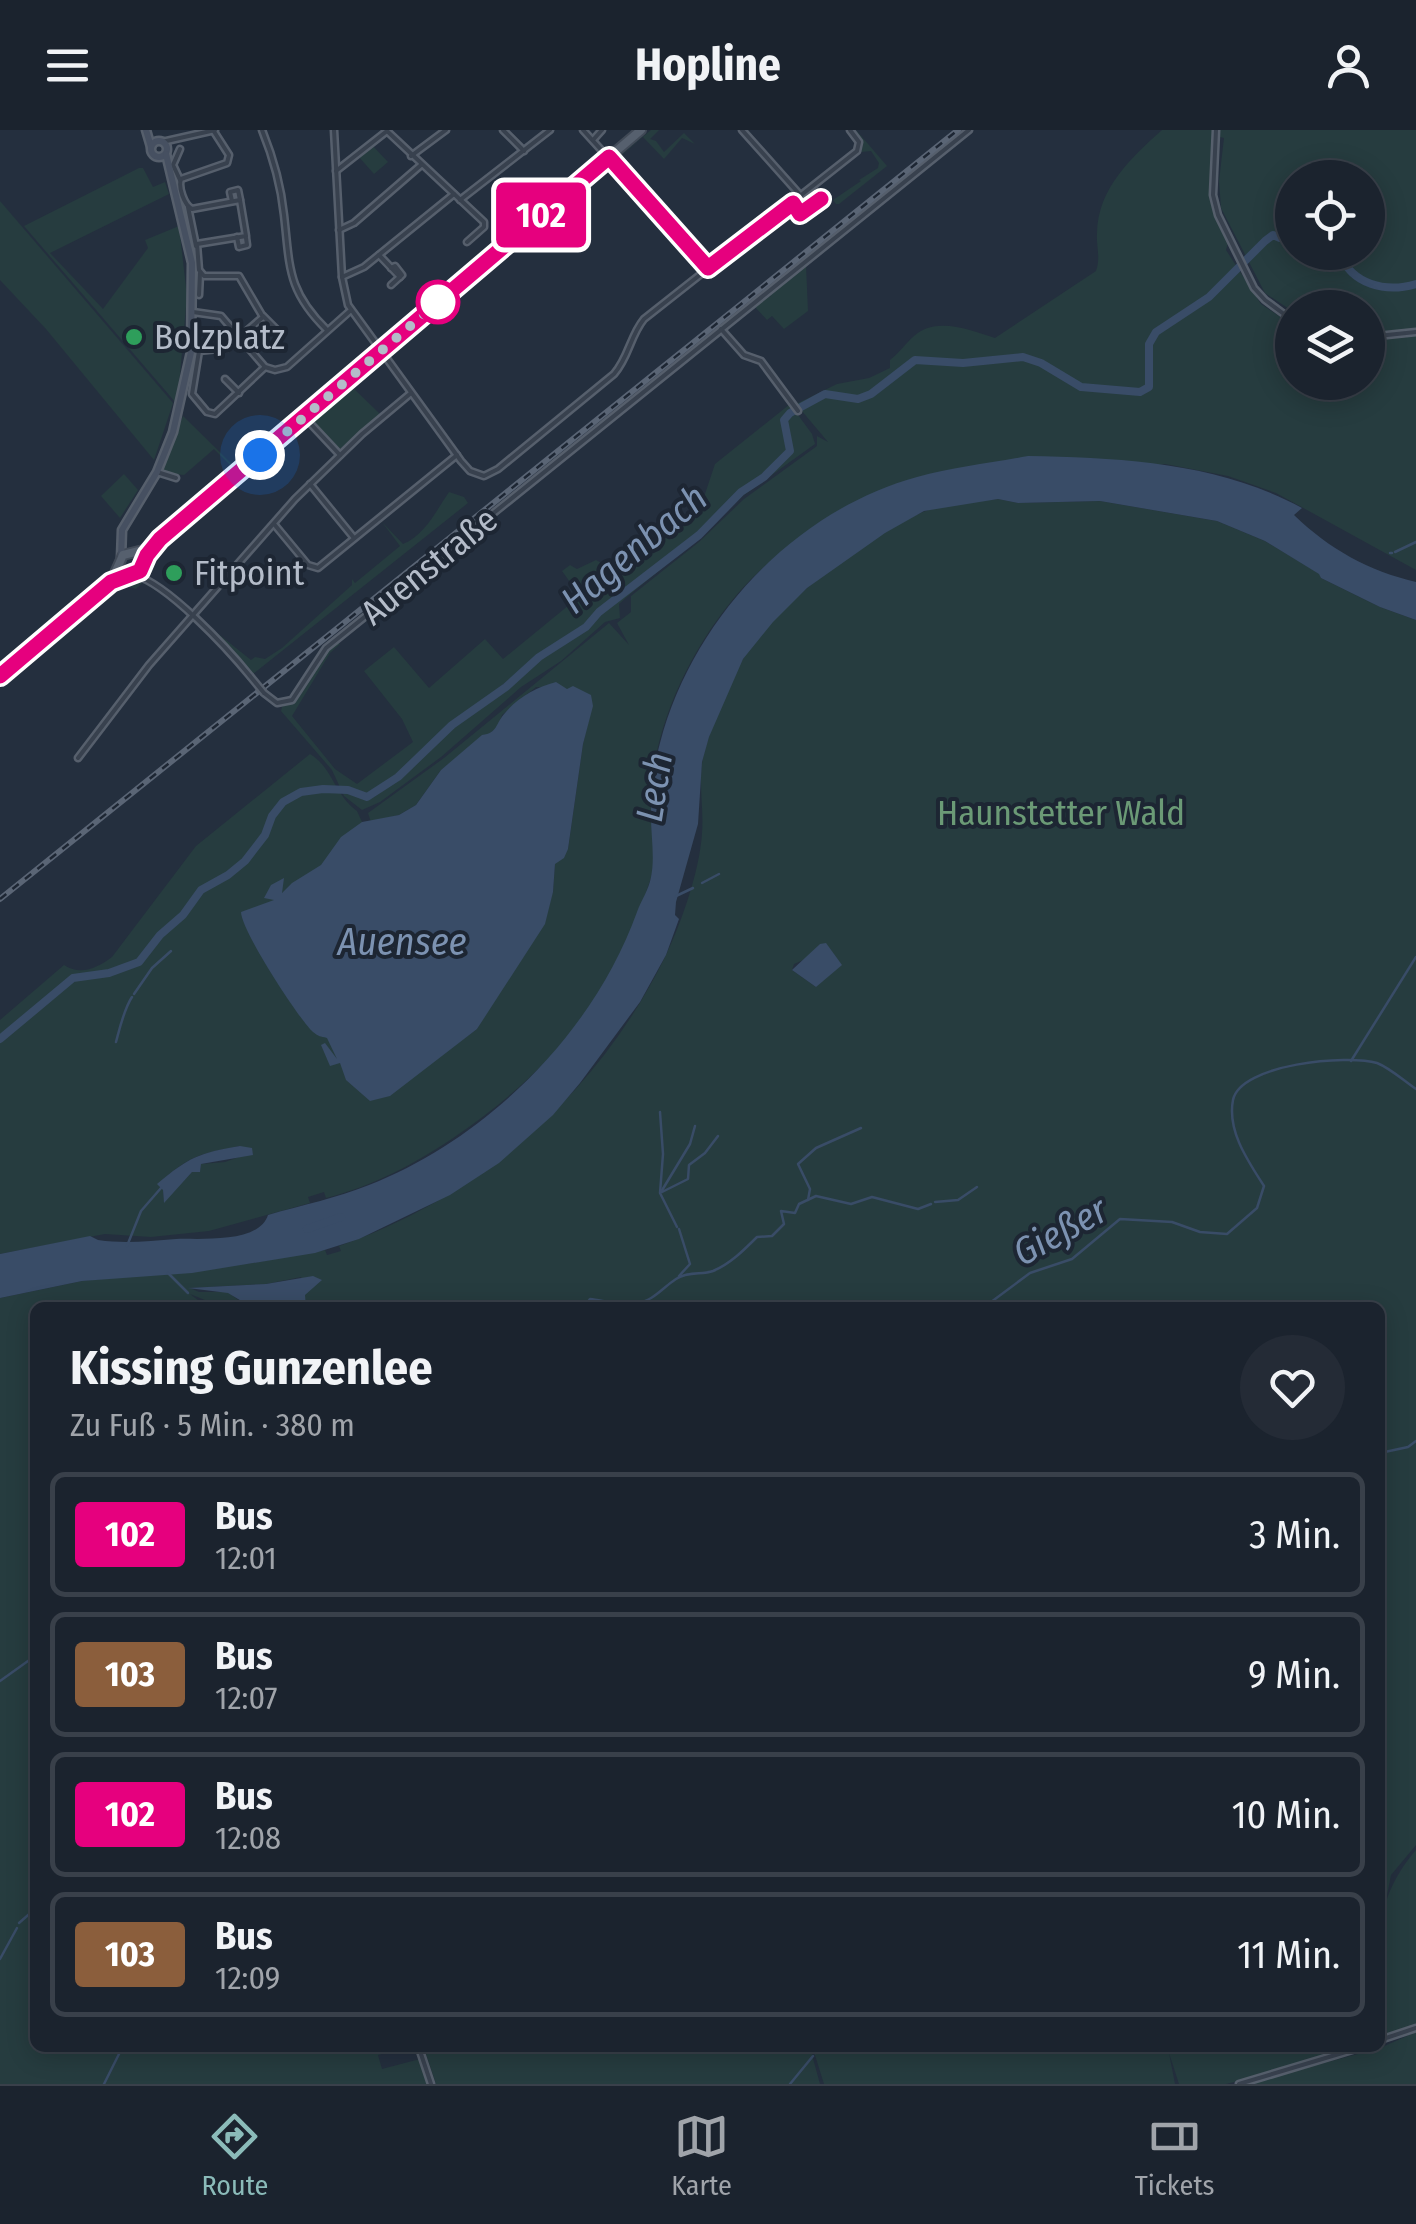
<!DOCTYPE html>
<html lang="de">
<meta charset="utf-8">
<style>
:root{--surface:#1b232e;--page:#242b36;--text:#f1f3f6;--muted:#a0a4aa;--line:#39404a;--accent:#8bbbb9}
body{margin:0;font-family:"Fira Sans Condensed",sans-serif;background:var(--page);color:var(--text);height:100vh;display:flex;flex-direction:column;font-size:38px;white-space:nowrap}
*{box-sizing:border-box;margin:0}
p{font-size:32px;color:var(--muted)}
.icon{flex:none;width:55px;height:55px;fill:none;stroke:currentColor;stroke-width:2;stroke-linecap:round;stroke-linejoin:round}
.map{position:relative;flex:1;overflow:hidden}
.sheet{position:absolute;left:30px;top:1172px;width:1355px;height:750px;display:flex;flex-direction:column;background:var(--surface);border-radius:15px;box-shadow:0 5px 25px #0003,0 0 0 2px var(--line)}
.sheet>*{flex:none}
.badge{padding:0 20px;border-radius:8px;font-size:35px;line-height:65px}
.buttons{position:absolute;left:1275px;top:30px;display:grid;gap:20px}
.buttons a{display:grid;place-items:center;width:110px;height:110px;border-radius:50%;background:var(--surface);box-shadow:0 5px 25px #0003,0 0 0 2px var(--line);font-size:50px}
.you{position:absolute;width:50px;height:50px;margin:-25px;border:8px solid #fff;border-radius:50%;background:#1a73e8;box-shadow:0 0 0 15px #1a73e833}
.map>.badge{position:absolute;translate:-50% -50%;box-shadow:0 0 0 5px #fff}
.round{display:grid;place-items:center;flex:none;width:105px;height:105px;border-radius:52px;background:var(--page)}
.headline{display:flex;align-items:center;justify-content:space-between;height:170px;padding:0 40px}
h1{font-size:48px;font-weight:700;line-height:75px}
ul{padding:0;list-style:none}
li{display:flex;align-items:center;gap:30px;height:125px;margin:0 20px 15px;padding:0 20px;border:5px solid var(--line);border-radius:15px}
li div{flex:1}
li b{display:block;font-size:38px}
li em{font-style:normal}
li .badge{min-width:110px;font-weight:700;text-align:center}
header{display:flex;justify-content:space-between;align-items:center;height:130px;padding:0 40px;background:var(--surface);font-size:45px;font-weight:700}
.menu{display:flex;justify-content:space-around;align-items:center;height:140px;border-top:2px solid var(--line);background:var(--surface);font-size:28px;color:var(--muted)}
.menu a{display:grid;justify-items:center;gap:5px}
.menu .current{color:var(--accent)}
.map>svg:first-child{display:block}
</style>
<header><svg class="icon" aria-label="menu" viewBox="0 0 24 24"><path d="M4 6h16M4 12h16M4 18h16"/></svg>Hopline<svg class="icon" aria-label="person" viewBox="0 0 24 24"><circle cx="12" cy="8" r="4"/><path d="M4 21q1-7 8-7t8 7"/></svg></header>
<div class="map">
<svg width="1416" height="1954" viewBox="0 0 1416 1954">
<rect width="100%" height="100%" fill="#242f3e"/>
<g fill="#263c3f" fill-rule="evenodd">
<polygon points="651,0 659,0 650,9 656,11 664,22 684,3 695,14 682,8 664,29 643,7 622,25 623,34 650,66 653,65 651,68 644,61 648,68 617,32 625,38 619,30 621,25"/>
<polygon points="856,0 887,36 839,74 836,74 833,70 861,51 859,50 878,38 879,33 871,21 861,22 863,14"/>
<path d="M 1162,0 L 1214,0 C 1213,46 1204,67 1229,109 L 1226,120 L 1261,174 L 1292,195 L 1292,252 L 1368,252 L 1368,210 L 1416,204 L 1416,440 L 1276,363 L 1228,346 L 1165,334 L 821,391 C 793,413 764,434 740,461 C 695,512 659,584 652,652 C 648,683 660,721 650,751 C 613,865 554,939 456,1006 C 415,1034 373,1056 326,1068 L 324,1062 L 308,1067 L 310,1073 L 209,1101 L 151,1107 L 105,1104 L 0,1124 L 0,890 L 64,835 C 81,846 97,838 112,827 L 196,716 L 310,624 C 333,638 334,664 357,681 L 462,910 L 477,899 L 553,762 L 555,733 L 568,719 L 583,614 L 592,576 L 567,559 L 536,557 L 502,585 L 498,597 L 441,640 L 416,675 L 399,685 L 371,692 L 368,683 L 444,628 L 609,493 L 629,515 L 617,493 L 631,482 L 631,466 L 699,412 L 744,369 L 817,316 L 817,306 L 828,312 L 796,274 L 837,254 L 869,248 L 890,238 L 890,230 C 899,223 905,214 914,206 C 936,186 970,200 995,208 L 1096,141 C 1101,126 1096,118 1097,103 C 1098,58 1131,28 1162,0 ZM 240,1016 L 247,1024 L 225,1032 L 201,1034 L 200,1041 L 192,1042 L 164,1071 L 163,1060 L 158,1054 C 192,1024 197,1025 240,1016 Z"/>
<path d="M 1220,0 L 1416,0 L 1416,199 L 1368,205 L 1368,178 L 1292,178 L 1292,181 L 1265,163 L 1221,78 L 1219,51 L 1224,8 L 1220,7 ZM 1292,48 L 1368,48 L 1368,122 L 1292,122 Z"/>
<polygon points="371,14 388,32 374,44 358,26"/>
<polygon points="139,38 143,38 153,57 165,52 169,64 50,123 103,179 148,118 145,110 179,96 187,166 178,267 190,199 178,273 176,273 24,96"/>
<polygon points="0,71 173,273 154,330 46,199 0,150"/>
<polygon points="806,135 808,181 784,199 772,186 767,190 754,176 765,167 770,167 774,159"/>
<polygon points="351,256 380,284 339,320 310,290"/>
<path d="M 790,274 L 812,304 L 815,314 L 741,367 L 693,413 L 628,466 L 619,474 L 620,488 L 605,492 L 561,531 L 521,557 L 441,627 L 380,672 L 362,680 L 344,666 L 332,640 L 281,581 L 282,577 C 308,565 313,529 337,512 L 340,514 L 330,523 L 292,586 L 335,639 L 357,654 L 413,612 L 402,589 L 364,541 L 394,517 L 429,558 L 485,509 L 503,529 L 580,466 L 562,441 L 570,435 L 577,439 L 596,430 L 614,440 L 655,400 L 685,389 L 700,379 L 715,334 ZM 709,394 L 699,406 L 600,483 L 587,498 L 566,508 L 454,595 L 399,648 L 374,667 L 368,668 L 544,520 L 585,494 Z"/>
<polygon points="183,286 234,336 235,339 224,346 233,338 214,319 184,345 165,343 162,337"/>
<polygon points="124,344 138,360 120,388 101,366"/>
<path d="M 449,362 L 464,367 L 468,373 L 253,544 L 207,497 L 206,494 L 251,530 L 255,527 L 265,529 L 282,518 L 352,455 L 352,449 L 355,453 L 400,416 L 382,392 L 403,414 C 425,405 436,381 449,362 Z"/>
<path d="M 998,369 L 1018,373 L 1100,371 L 1217,391 L 1265,411 L 1320,444 L 1321,448 L 1380,477 L 1416,490 L 1416,1715 L 1391,1745 L 1380,1801 L 1380,1178 L 306,1178 L 301,1147 L 266,1154 L 190,1158 L 199,1162 L 228,1162 L 242,1173 L 274,1177 L 222,1177 L 190,1164 L 207,1177 L 35,1178 L 35,1918 L 405,1918 L 378,1925 L 382,1939 L 420,1929 L 428,1954 L 0,1954 L 0,1168 L 82,1151 L 252,1133 L 325,1120 L 327,1125 L 341,1121 L 339,1116 C 481,1067 599,962 665,827 C 681,794 700,740 702,703 C 704,678 698,652 703,628 C 710,599 727,555 743,529 C 774,477 866,405 923,382 C 946,373 973,372 998,369 ZM 820,814 L 816,857 L 792,840 L 794,834 L 808,828 Z"/>
<path d="M 136,447 L 140,448 L 122,450 L 123,453 L 109,466 C 132,450 134,444 157,463 L 143,452 L 136,459 L 124,455 L 0,556 L 89,480 L 0,552 L 0,549 L 82,480 L 102,468 L 101,463 L 121,448 Z"/>
<path d="M 1416,1720 L 1416,1896 L 1380,1908 L 1380,1811 L 1384,1817 C 1375,1783 1394,1745 1416,1720 Z"/>
<polygon points="1416,1902 1416,1954 1246,1954 1380,1918"/>
<polygon points="424,1918 1350,1918 1287,1939 1226,1954 1179,1954 1169,1923 1175,1954 824,1954 814,1922 812,1925 820,1954 436,1954"/>
</g>
<g fill="#394c67">
<path d="M 1028,326 C 1123,328 1217,332 1302,378 L 1294,385 C 1329,419 1369,441 1416,452 L 1416,490 L 1380,477 L 1321,448 L 1319,444 L 1265,411 L 1217,391 L 1100,371 L 1018,373 L 998,369 L 924,381 L 885,403 L 807,458 L 773,492 L 743,529 L 709,607 L 702,632 L 698,694 L 676,772 L 675,785 L 679,789 L 666,825 L 640,872 L 580,953 L 553,985 L 499,1033 L 450,1065 L 359,1109 L 315,1123 L 192,1143 L 82,1151 L 0,1168 L 0,1124 L 90,1106 L 98,1110 C 125,1114 149,1111 176,1109 C 200,1108 259,1114 268,1085 C 302,1075 337,1068 369,1055 C 488,1008 594,902 637,782 C 641,771 649,759 651,747 C 655,728 651,706 651,687 C 651,661 653,638 660,613 C 692,491 793,381 917,347 C 953,337 991,333 1028,326 Z"/>
<path d="M 556,552 L 567,559 L 573,556 L 591,565 L 593,576 L 583,614 L 568,719 L 564,728 L 555,734 L 553,762 L 545,794 L 477,899 L 390,966 L 370,971 L 346,950 L 340,933 L 330,936 L 321,915 L 325,913 L 337,929 L 327,908 C 320,906 319,907 313,902 C 298,888 241,800 241,782 L 274,770 L 264,768 L 271,755 L 284,748 L 282,763 L 292,753 L 321,735 L 341,707 L 362,692 L 399,685 L 416,675 L 441,640 L 482,605 C 498,603 495,594 505,583 C 518,567 537,557 556,552 Z"/>
<polygon points="826,813 842,835 816,857 792,840 820,814"/>
<path d="M 240,1016 L 252,1018 L 253,1025 L 201,1034 L 200,1042 L 192,1042 L 164,1073 L 163,1060 L 157,1054 C 189,1027 199,1023 240,1016 Z"/>
<polygon points="313,1146 322,1150 305,1165 306,1177 248,1175 228,1163 188,1158 266,1154"/>
</g>
<g fill="none" stroke-linecap="round" stroke-linejoin="round">
<g stroke="#394c67" stroke-width="2.5">
<polyline points="1395,422 1416,412"/>
<polyline points="1390,423 1392,423"/>
<polyline points="702,753 719,744"/>
<polyline points="676,766 693,758"/>
<polyline points="134,864 152,838 171,821"/>
<path d="M 116,912 C 120,897 124,879 132,867"/>
<polyline points="1351,931 1416,827"/>
<polyline points="660,982 663,1024 660,1063 677,1097"/>
<polyline points="661,1062 690,1014 695,996"/>
<polyline points="662,1062 688,1049 689,1035 705,1023 718,1006"/>
<polyline points="808,1070 810,1059 798,1034 816,1018 861,998"/>
<polyline points="935,1072 958,1070 977,1057"/>
<polyline points="679,1099 690,1134 679,1146"/>
<polyline points="127,1116 141,1081 161,1058"/>
<polyline points="168,1143 188,1163"/>
<path d="M 583,1178 L 590,1169 C 606,1171 620,1175 636,1173 C 654,1171 662,1158 676,1149 C 688,1141 702,1145 713,1141 C 730,1134 744,1120 757,1107 L 772,1106 L 784,1094 L 781,1081 L 795,1083 L 799,1074 L 816,1066 L 851,1074 L 872,1067 L 918,1079 L 931,1074"/>
<path d="M 983,1178 L 1030,1143 L 1072,1129 L 1120,1089 L 1172,1092 L 1200,1102 L 1227,1104 L 1257,1078 L 1264,1056 C 1248,1031 1227,1001 1233,970 C 1240,934 1348,924 1377,933 C 1390,938 1404,951 1416,959"/>
<polyline points="1380,1323 1408,1317 1416,1311"/>
<polyline points="0,1551 35,1526"/>
<polyline points="19,1793 35,1779"/>
<polyline points="0,1829 17,1798"/>
<polyline points="815,1923 816,1918"/>
<polyline points="104,1954 122,1918"/>
<polyline points="790,1954 813,1926"/>
</g>
<g stroke="#394c67" stroke-width="8">
<path d="M 1339,122 C 1351,155 1386,163 1416,154"/>
<polyline points="0,909 73,848 109,843 139,832 160,805 183,785 201,760 228,745 245,731 265,705 272,686 283,672 301,662 323,659 348,660 367,667 398,647 452,595 506,557 539,527 586,497 599,482 699,405 741,362 764,347 790,321 784,290 790,283 825,264 858,269 871,264 915,230 963,233 1023,227 1041,233 1081,257 1140,262 1149,257 1149,214 1156,202 1209,167 1265,111 1273,105 1280,108 1292,103"/>
<polyline points="307,1099 341,1087"/>
</g>
<defs>
<g id="street">
<path d="M 213,0 L 229,25 L 227,33 L 181,49 C 178,57 184,75 192,79 L 240,70 L 246,106 L 197,114 L 199,140 L 204,146 L 239,146 L 263,187 L 227,218 L 199,221 L 192,264 L 207,282 L 215,284 L 265,237"/>
<path d="M 262,0 C 273,27 281,56 284,85 C 290,137 287,161 327,200"/>
<path d="M 334,0 L 342,147 L 348,175 L 461,331 L 470,341 L 484,346 L 498,339 L 614,244 C 629,227 630,206 644,189 L 857,21 L 859,12 L 850,0"/>
<polyline points="503,0 524,21"/>
<polyline points="583,0 708,137"/>
<polyline points="742,0 801,66"/>
<polyline points="1216,0 1213,65 1218,85 1254,158 1265,170 1292,190"/>
<polyline points="593,10 602,0"/>
<polyline points="162,12 215,0"/>
<polyline points="180,19 173,35 180,50"/>
<polyline points="411,26 446,0"/>
<polyline points="336,41 387,1 484,92 484,97 467,112"/>
<polyline points="460,70 550,0"/>
<polyline points="232,71 230,62 238,60 240,70"/>
<polyline points="188,77 196,116"/>
<polyline points="339,100 354,93 421,35"/>
<polyline points="237,107 239,117 247,115 246,108"/>
<polyline points="379,125 400,147"/>
<polyline points="391,138 395,136 402,145 391,155"/>
<polyline points="342,147 364,137 454,64"/>
<polyline points="199,165 200,143"/>
<polyline points="193,182 221,186 265,237 275,240 287,237 351,180"/>
<polyline points="263,186 277,200"/>
<polyline points="721,199 744,225 761,231 798,281"/>
<polyline points="1368,207 1416,202"/>
<polyline points="225,249 239,263"/>
<polyline points="309,292 340,325"/>
<polyline points="157,342 176,348"/>
<polyline points="310,354 354,408"/>
<polyline points="274,394 308,435 318,438 457,325"/>
<path d="M 134,445 C 167,453 228,519 250,546"/>
<polyline points="264,563 277,573 292,570 326,518 969,0"/>
<polyline points="78,628 149,535 295,369 362,304 411,263"/>
<polyline points="1380,1910 1416,1898"/>
<polyline points="419,1918 431,1954"/>
<polyline points="1239,1954 1359,1918"/>
</g>
<g id="secondary">
<polyline points="146,0 151,17"/>
<circle cx="159" cy="19" r="8"/>
<polyline points="121,428 122,400 157,342 173,302 191,222 192,133 166,24"/>
</g>
<g id="primary">
<polyline points="111,452 123,425 143,420 164,406 641,0"/>
<polyline points="0,546 111,452 140,441 153,418"/>
</g>
</defs>
<use href="#street" stroke="#565f6c" stroke-width="9"/>
<use href="#secondary" stroke="#565f6c" stroke-width="11"/>
<use href="#primary" stroke="#414a57" stroke-width="12"/>
<use href="#street" stroke="#38414e" stroke-width="4"/>
<use href="#secondary" stroke="#465061" stroke-width="6"/>
<use href="#primary" stroke="#56606e" stroke-width="8"/>
<defs>
<polyline id="rail" points="0,769 958,0"/>
</defs>
<use href="#rail" stroke="#5a6575" stroke-width="6"/>
<use href="#rail" stroke="#1d2633" stroke-width="2.5" stroke-dasharray="8" stroke-linecap="butt"/>
<defs>
<polyline id="street-bridge" points="250,546 264,563"/>
</defs>
<use href="#street-bridge" stroke="#565f6c" stroke-width="9" stroke-linecap="butt"/>
<use href="#street-bridge" stroke="#38414e" stroke-width="4"/>
</g>
<g fill="none" stroke-linecap="round" stroke-linejoin="round">
<defs>
<polyline id="line" points="0,546 111,452 140,441 147,425 160,409 609,27 708,138 793,73 800,84 821,69"/>
</defs>
<use href="#line" stroke="#fff" stroke-width="22"/>
<use href="#line" stroke="#e6007e" stroke-width="15"/>
<polyline stroke="#b4bcc9" stroke-width="10" stroke-dasharray="0 18" points="260,325 438,172"/>
</g>
<circle fill="#fff" stroke="#e6007e" stroke-width="5" cx="438" cy="172" r="20"/>
<g fill="#2e9e5b" stroke="#1d2633" stroke-width="4">
<circle cx="134" cy="207" r="10"/>
<circle cx="174" cy="443" r="10"/>
</g>
<g text-anchor="middle" dominant-baseline="central" stroke-width="8" stroke-linejoin="round" paint-order="stroke">
<g font-size="35" fill="#b4bcc9" stroke="#1d2633" text-anchor="start">
<text x="154" y="207">Bolzplatz</text>
<text x="194" y="443">Fitpoint</text>
</g>
<g font-size="35" fill="#b4bcc9" stroke="#1d2633">
<text transform="translate(429 436) rotate(-39)">Auenstraße</text>
</g>
<g font-size="35" fill="#6b9a76" stroke="#1d2633">
<text x="1061" y="683">Haunstetter Wald</text>
</g>
<g font-size="38" font-style="italic" fill="#7c92b1" stroke="#1d2633">
<text transform="translate(634 419) rotate(-40)">Hagenbach</text>
<text transform="translate(654 657) rotate(-81)">Lech</text>
<text x="402" y="812">Auensee</text>
<text transform="translate(1060 1101) rotate(-29)">Gießer</text>
</g>
</g>
</svg>
<div class="buttons">
<a><svg class="icon" aria-label="locate" viewBox="0 0 24 24"><circle cx="12" cy="12" r="6"/><path d="M12 2v4M12 18v4M2 12h4M18 12h4"/></svg></a>
<a><svg class="icon" aria-label="layers" viewBox="0 0 24 24"><path d="M12 4l9 5-9 5-9-5zM3 14l9 5 9-5"/></svg></a>
</div>
<div class="you" style="left:260px;top:325px"></div>
<b class="badge" style="left:541px;top:85px;background:#e6007e;color:#fff">102</b>
<section class="sheet">
<div class="headline"><div><h1>Kissing Gunzenlee</h1><p>Zu Fuß · 5 Min. · 380 m</p></div><a class="round"><svg class="icon" aria-label="heart" viewBox="0 0 24 24"><path d="M12 20l-8-8c-3-5 5-10 8-4 3-6 11-1 8 4z"/></svg></a></div>
<ul>
<li><span class="badge" style="background:#e6007e;color:#fff">102</span><div><b>Bus</b><p>12:01</p></div><em>3 Min.</em></li>
<li><span class="badge" style="background:#8b5e3c;color:#fff">103</span><div><b>Bus</b><p>12:07</p></div><em>9 Min.</em></li>
<li><span class="badge" style="background:#e6007e;color:#fff">102</span><div><b>Bus</b><p>12:08</p></div><em>10 Min.</em></li>
<li><span class="badge" style="background:#8b5e3c;color:#fff">103</span><div><b>Bus</b><p>12:09</p></div><em>11 Min.</em></li>
</ul>
</section>
</div>
<nav class="menu">
<a class="current"><svg class="icon" aria-label="directions" viewBox="0 0 24 24"><path d="M12 3l9 9-9 9-9-9zM9 14v-3h6M13 9l2 2-2 2"/></svg>Route</a>
<a><svg class="icon" aria-label="map" viewBox="0 0 24 24"><path d="M3 6l6-2 6 2 6-2v14l-6 2-6-2-6 2zM9 4v14M15 6v14"/></svg>Karte</a>
<a><svg class="icon" aria-label="tickets" viewBox="0 0 24 24"><path d="M3 7h18v10H3zM15 7v10"/></svg>Tickets</a>
</nav>
